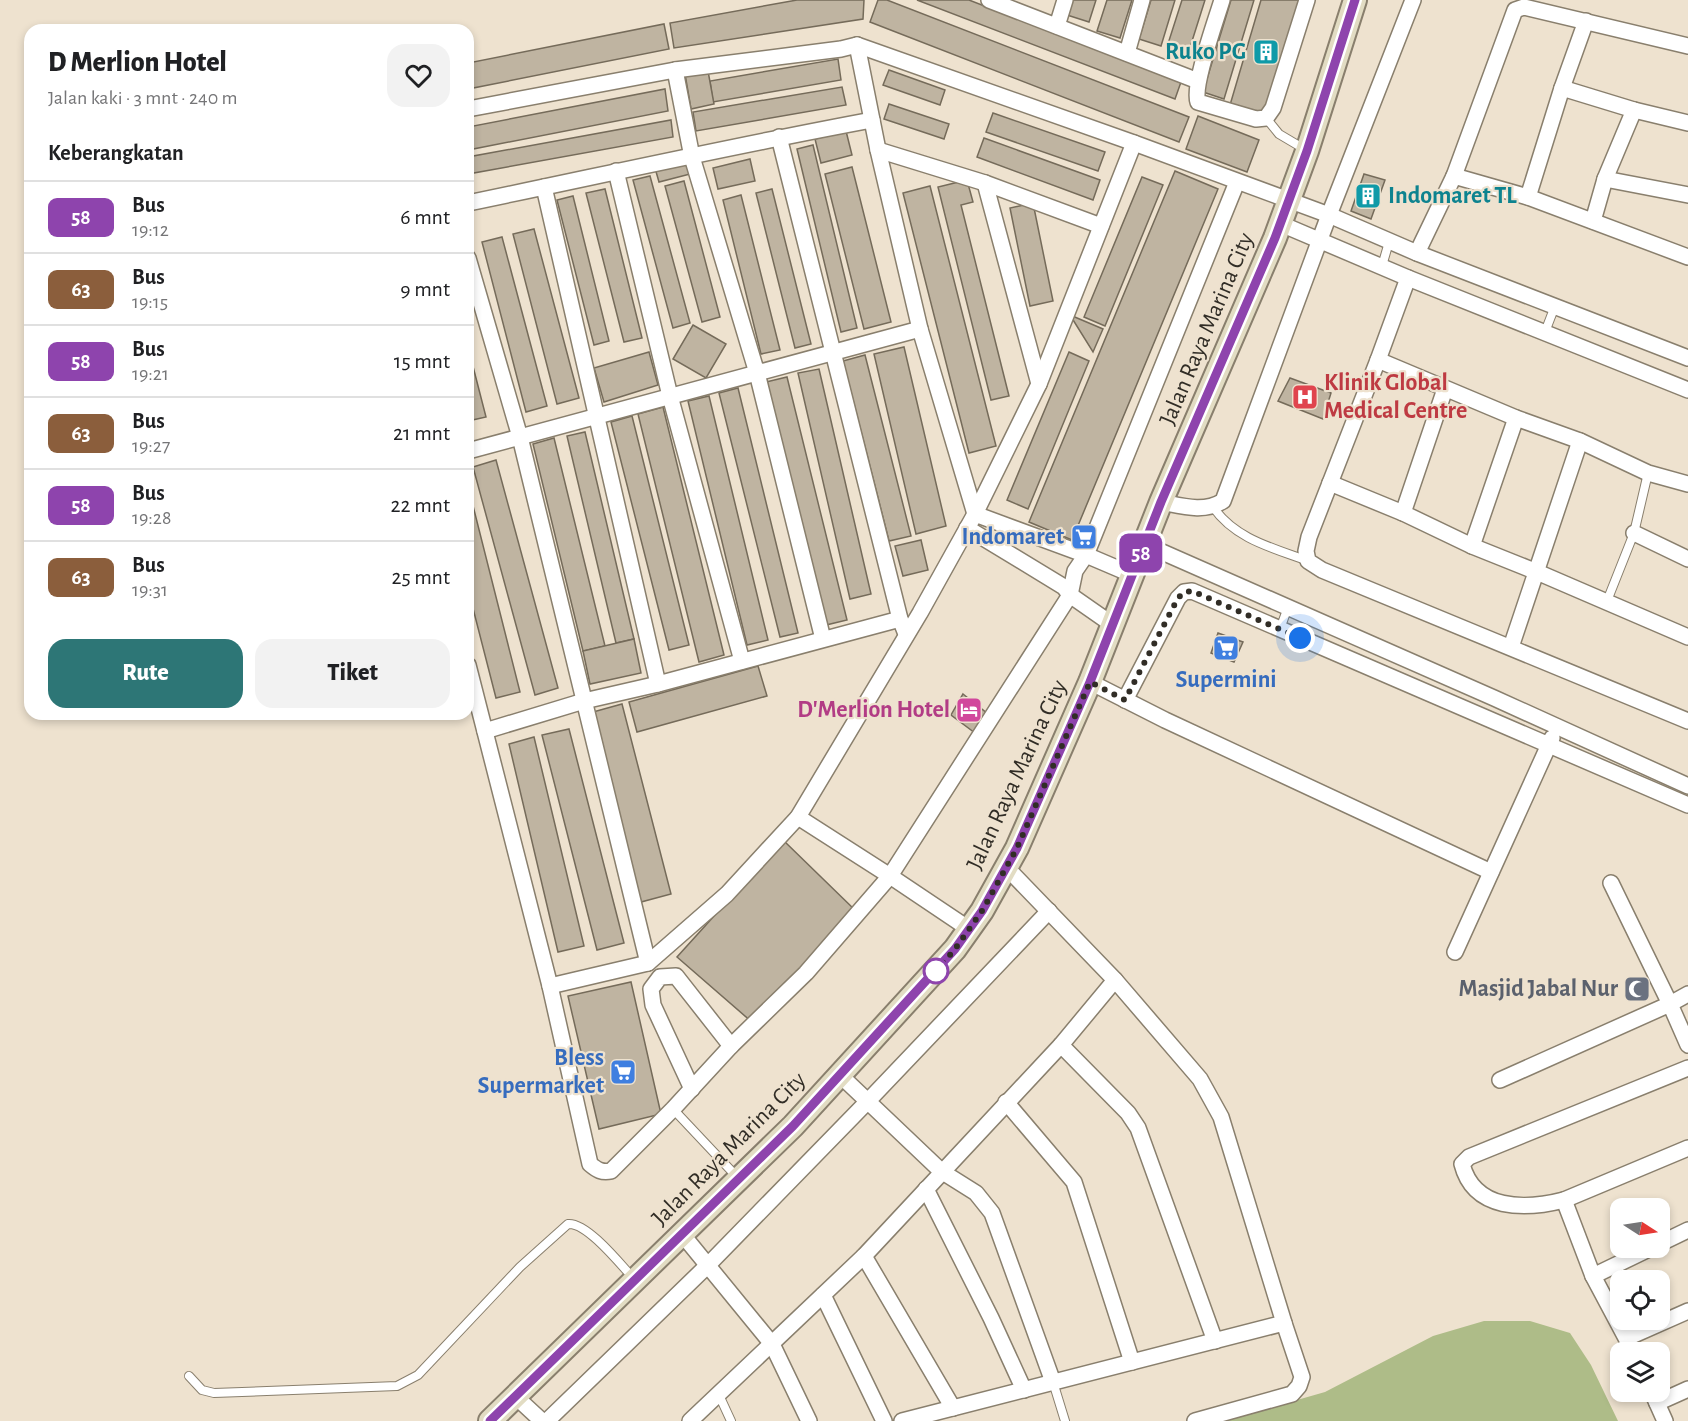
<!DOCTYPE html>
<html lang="id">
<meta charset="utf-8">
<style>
:root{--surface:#fff;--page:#f2f2f2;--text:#202124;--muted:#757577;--line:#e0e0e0;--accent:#2d7676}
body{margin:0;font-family:"Alegreya Sans",sans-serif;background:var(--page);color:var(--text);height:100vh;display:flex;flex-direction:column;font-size:22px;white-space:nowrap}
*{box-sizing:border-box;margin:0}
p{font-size:20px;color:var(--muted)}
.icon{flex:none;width:33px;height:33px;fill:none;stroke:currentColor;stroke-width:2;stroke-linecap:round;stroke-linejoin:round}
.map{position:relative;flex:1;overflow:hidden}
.sheet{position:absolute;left:24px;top:24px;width:450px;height:696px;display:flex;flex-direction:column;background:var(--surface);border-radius:18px;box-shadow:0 3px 9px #0003}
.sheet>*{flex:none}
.badge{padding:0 12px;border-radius:9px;font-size:21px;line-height:39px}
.needle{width:39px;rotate:102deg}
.controls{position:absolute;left:1610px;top:1198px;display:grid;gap:12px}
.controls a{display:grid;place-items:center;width:60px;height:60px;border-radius:12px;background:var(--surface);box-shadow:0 3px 9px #0003;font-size:30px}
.you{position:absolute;width:30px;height:30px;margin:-15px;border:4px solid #fff;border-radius:50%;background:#1a73e8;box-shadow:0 0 0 9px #1a73e833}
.map>.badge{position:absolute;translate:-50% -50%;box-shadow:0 0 0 3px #fff}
h2{padding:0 24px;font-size:22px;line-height:54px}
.round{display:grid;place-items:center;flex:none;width:63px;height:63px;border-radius:18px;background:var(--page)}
.head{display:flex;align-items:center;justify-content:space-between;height:102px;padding:0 24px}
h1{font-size:28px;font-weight:800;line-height:45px}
.primary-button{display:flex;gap:12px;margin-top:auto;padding:12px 24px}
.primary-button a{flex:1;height:69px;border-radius:18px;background:var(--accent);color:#fff;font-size:24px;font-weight:800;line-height:69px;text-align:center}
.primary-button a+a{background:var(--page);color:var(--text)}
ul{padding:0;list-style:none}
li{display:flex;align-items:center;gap:18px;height:72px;padding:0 24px;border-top:2px solid var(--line)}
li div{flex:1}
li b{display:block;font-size:22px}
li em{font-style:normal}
li .badge{min-width:66px;font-weight:700;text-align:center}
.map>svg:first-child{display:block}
</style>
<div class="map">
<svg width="1688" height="1421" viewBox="0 0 1688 1421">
<rect width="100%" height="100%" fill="#eee2cf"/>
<polygon fill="#aebc88" points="1484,1321 1530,1321 1570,1333 1591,1365 1618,1421 1224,1421 1325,1392 1433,1336"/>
<g fill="#bfb4a1" stroke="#756b5a" stroke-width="1.5">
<polygon points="797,0 864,0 863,19 674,48 670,23"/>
<polygon points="878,0 887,0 1189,117 1179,142 870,22"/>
<polygon points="917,0 969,0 1181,82 1175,99"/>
<polygon points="1072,0 1096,0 1089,22 1067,15"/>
<polygon points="1107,0 1132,0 1120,38 1097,31"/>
<polygon points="1151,0 1175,0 1161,46 1139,39"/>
<polygon points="1182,0 1205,0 1187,57 1166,50"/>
<polygon points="1231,0 1254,0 1224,99 1203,92"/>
<polygon points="1261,0 1304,0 1266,118 1230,105"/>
<polygon points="664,24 669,49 468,89 468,63"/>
<polygon points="838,59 841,80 713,102 710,81"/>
<polygon points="889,70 945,90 940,105 883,85"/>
<polygon points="708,71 714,104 691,109 685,74"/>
<polygon points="842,87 846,105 696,131 693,112"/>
<polygon points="665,89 668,111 468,150 468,127"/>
<polygon points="889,104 949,124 944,139 884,119"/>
<polygon points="993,113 1105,152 1098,171 986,132"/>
<polygon points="1198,116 1259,140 1247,172 1186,149"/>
<polygon points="671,120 673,137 468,174 468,157"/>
<polygon points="846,131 852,155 821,163 815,139"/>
<polygon points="984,138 1100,180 1093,200 977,157"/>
<polygon points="813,145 857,328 841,332 797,149"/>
<polygon points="690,159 694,173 659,182 655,168"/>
<polygon points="750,159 755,181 718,189 713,168"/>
<polygon points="852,167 891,322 864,329 825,174"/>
<polygon points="1175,171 1218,189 1072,540 1029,522"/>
<polygon points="1364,174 1385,180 1371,219 1351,211"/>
<polygon points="650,176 690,323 673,328 633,180"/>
<polygon points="1142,177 1163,185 1105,326 1084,317"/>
<polygon points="967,180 973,202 961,205 1009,396 991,400 938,187"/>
<polygon points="684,181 720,317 702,322 665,186"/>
<polygon points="930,186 996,446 969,453 903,193"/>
<polygon points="605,189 642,338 624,342 586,193"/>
<polygon points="772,189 811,344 795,348 756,193"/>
<polygon points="741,195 780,350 761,354 723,200"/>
<polygon points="573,196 609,341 594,345 557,200"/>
<polygon points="1033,203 1053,301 1030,306 1010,208"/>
<polygon points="534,229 579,398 557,404 513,234"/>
<polygon points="502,237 547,406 526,412 482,242"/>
<polygon points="1070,315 1103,329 1093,352"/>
<polygon points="693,325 726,344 706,378 673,359"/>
<polygon points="468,347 486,417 468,421"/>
<polygon points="904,347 946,526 916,534 874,354"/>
<polygon points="649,352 658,385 604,402 594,368"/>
<polygon points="1069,352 1089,361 1028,509 1007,500"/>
<polygon points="865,355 911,536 889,541 843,361"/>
<polygon points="819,369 871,594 850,599 798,373"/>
<polygon points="787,377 847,620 826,625 766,382"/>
<polygon points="1290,378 1331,393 1323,419 1278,401"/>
<polygon points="738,388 798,633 780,637 719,393"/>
<polygon points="709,396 768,640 747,645 688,401"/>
<polygon points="663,407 724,655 699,662 638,414"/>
<polygon points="632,416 689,645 669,650 611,422"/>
<polygon points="585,432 634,639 616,643 567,436"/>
<polygon points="554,438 605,646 583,651 533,444"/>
<polygon points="496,460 558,688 535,695 473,467"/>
<polygon points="468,486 520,692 496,698 468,589"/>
<polygon points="921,540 928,570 903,576 895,546"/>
<polygon points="1218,633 1243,642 1234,662 1211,653"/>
<polygon points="634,639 641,673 590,684 583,651"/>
<polygon points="758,666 767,696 637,732 629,702"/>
<polygon points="963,694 988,714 975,733 951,715"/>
<polygon points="622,704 671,894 641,902 593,712"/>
<polygon points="569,729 624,943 597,950 542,735"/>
<polygon points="534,737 584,946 558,952 509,744"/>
<polygon points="783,840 857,912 753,1023 677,957"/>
<polygon points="631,982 661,1114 599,1129 568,996"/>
</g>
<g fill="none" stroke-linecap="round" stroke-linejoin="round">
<defs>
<g id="service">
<polyline points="1266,118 1279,134 1306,150"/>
<polyline points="1382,266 1389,242"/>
<polyline points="1545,332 1555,306"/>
<path d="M 1213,507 C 1235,539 1273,548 1308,561"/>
<polyline points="1607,601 1634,533 1648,473"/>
<polyline points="1280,629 1288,607"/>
<polyline points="673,1109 738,1178"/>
<path d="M 189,1376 L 202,1390 L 214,1393 L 397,1386 L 418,1375 L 520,1267 L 568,1224 C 587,1222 621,1265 634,1279"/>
<polyline points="1053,1382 1065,1421"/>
<polyline points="719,1395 731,1421"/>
</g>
<g id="minor">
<polyline points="989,0 1198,81"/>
<path d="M 1222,0 C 1216,20 1192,86 1198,102 L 1256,119 L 1266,118 L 1273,108 L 1307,0"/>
<polyline points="1057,26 1065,0"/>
<polyline points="857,45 1134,143 1329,215 1417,253 1688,358"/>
<polyline points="1127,53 1142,0"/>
<polyline points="675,70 692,157 757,373 823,639"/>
<polyline points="1562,88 1634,110 1688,123"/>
<polyline points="468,109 675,70 841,49 857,45 878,150 920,329 975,514 1086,555 1133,575"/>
<polyline points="779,137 900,619 906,634"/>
<polyline points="878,150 985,183 1101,226"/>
<polyline points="616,171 670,396 742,661"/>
<polyline points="1454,176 1528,197 1688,257"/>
<polyline points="1605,179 1688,195"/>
<polyline points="985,183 1039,384"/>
<polyline points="544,187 658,684"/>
<polyline points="1528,197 1562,88 1586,21"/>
<path d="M 468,203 C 603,175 737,145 872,120"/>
<polyline points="1593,221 1605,179 1634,110"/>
<polyline points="1281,224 1408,278 1688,390"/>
<polyline points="1417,253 1454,176 1515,10 1524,7 1688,46"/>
<polyline points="468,258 520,437 648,963"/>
<polyline points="1408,278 1378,360 1309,537 1306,551 1308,561 1322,570 1688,721"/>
<polyline points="1378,360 1516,418 1580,441 1648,473 1688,484"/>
<polyline points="468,451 920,329"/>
<polyline points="1330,483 1403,513 1472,546 1537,572 1688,637"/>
<path d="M 1161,502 C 1182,506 1204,513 1223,501 L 1329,215 L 1413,0"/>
<polyline points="1403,513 1445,389"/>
<polyline points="967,528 1064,587 1070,595 1113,625"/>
<polyline points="1634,533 1688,559"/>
<polyline points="1144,544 1494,698 1688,786"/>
<polyline points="1472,546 1516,418"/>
<polyline points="1511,647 1580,441"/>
<path d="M 468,665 L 550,986 L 590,1164 C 597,1170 602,1173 611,1171 L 673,1109 L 731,1046 L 806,973 L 890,876 L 1070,595 L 1075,571 L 1086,555 L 1237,182"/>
<polyline points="1090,682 1165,720 1491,872"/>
<polyline points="1125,700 1178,598 1184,592 1192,591 1688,805"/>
<polyline points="485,731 584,701 658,684 900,619"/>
<polyline points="798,817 890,876 969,929"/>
<polyline points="1455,952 1552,738"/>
<polyline points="550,986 648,963 727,894 798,817 920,613 975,514 1039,384 1134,143"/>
<polyline points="1688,994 1670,1004 1688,1045"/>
<polyline points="1061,1045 1128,1113 1138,1128 1215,1341"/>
<polyline points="840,1075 941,1171 976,1193 992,1213 1053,1382"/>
<polyline points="1500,1080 1670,1004 1611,883"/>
<polyline points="692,1089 653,1005 651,989 660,977 676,976 731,1046"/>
<polyline points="1006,1102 1074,1182 1132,1362"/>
<polyline points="926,1189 991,1318 1024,1390"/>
<polyline points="1564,1200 1688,1148"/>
<polyline points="682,1234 772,1344 809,1421"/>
<polyline points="1659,1244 1688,1230"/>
<polyline points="864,1256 953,1408"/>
<polyline points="1593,1276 1651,1248"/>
<polyline points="823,1295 884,1421"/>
<polyline points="1627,1338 1688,1311"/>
<path d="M 1634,1353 L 1593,1276 L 1564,1200 C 1525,1210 1474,1211 1462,1164 L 1469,1157 L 1688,1068"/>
<polyline points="1652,1392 1665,1421"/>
<polyline points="516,1397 542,1421"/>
<polyline points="1657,1403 1688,1389"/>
<polyline points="547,1421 708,1265 868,1101 1049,911"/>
<polyline points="690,1421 864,1256 1061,1045 1115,980"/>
<polyline points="902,1421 1284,1323 1221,1117 1200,1079 1115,980 1006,867"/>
<polyline points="1195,1421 1292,1394 1299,1386 1302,1377 1284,1323"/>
</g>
<polyline id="secondary" points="490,1421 793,1126 955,949 982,911 1017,848 1090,682 1161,502 1275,238 1307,151 1355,0"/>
</defs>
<use href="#service" stroke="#897f6d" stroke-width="10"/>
<use href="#minor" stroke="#897f6d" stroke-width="18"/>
<use href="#secondary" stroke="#897f6d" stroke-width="26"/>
<use href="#service" stroke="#fff" stroke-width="8"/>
<use href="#minor" stroke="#fff" stroke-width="15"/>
<use href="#secondary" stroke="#e2dcc3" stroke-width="22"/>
</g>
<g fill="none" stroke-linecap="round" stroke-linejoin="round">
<defs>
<polyline id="line" points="490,1421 793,1126 955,949 982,911 1017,848 1090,682 1161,502 1275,238 1307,151 1355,0"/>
</defs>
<use href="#line" stroke="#fff" stroke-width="14"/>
<use href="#line" stroke="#8e44ad" stroke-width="9"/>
<polyline stroke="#312d26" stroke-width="6" stroke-dasharray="0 10.8" points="936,971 955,949 982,911 1017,848 1090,682 1125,700 1178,598 1184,592 1192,591 1300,638"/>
</g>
<defs>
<symbol id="building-square" viewBox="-11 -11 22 22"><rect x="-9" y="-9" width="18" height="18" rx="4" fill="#0f9aa8" stroke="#eee2cf"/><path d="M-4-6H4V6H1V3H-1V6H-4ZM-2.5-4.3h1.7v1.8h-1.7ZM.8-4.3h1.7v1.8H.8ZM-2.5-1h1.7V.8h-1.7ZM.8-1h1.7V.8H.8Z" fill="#fff"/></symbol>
<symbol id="hospital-square" viewBox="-11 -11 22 22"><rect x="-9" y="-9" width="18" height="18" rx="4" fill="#e0444e" stroke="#eee2cf"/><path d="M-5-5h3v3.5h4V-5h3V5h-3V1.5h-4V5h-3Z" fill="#fff"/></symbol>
<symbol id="supermarket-square" viewBox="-11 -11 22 22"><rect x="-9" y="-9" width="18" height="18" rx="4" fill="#3f7fe0" stroke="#eee2cf"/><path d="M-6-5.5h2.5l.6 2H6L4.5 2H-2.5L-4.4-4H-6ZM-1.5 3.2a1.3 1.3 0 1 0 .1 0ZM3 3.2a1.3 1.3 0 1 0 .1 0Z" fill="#fff"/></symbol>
<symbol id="hotel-square" viewBox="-11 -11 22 22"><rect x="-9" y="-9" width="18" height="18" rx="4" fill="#d1479c" stroke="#eee2cf"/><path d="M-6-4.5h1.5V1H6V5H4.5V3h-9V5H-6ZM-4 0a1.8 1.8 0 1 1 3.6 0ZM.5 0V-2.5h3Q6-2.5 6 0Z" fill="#fff"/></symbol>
<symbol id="mosque-square" viewBox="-11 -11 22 22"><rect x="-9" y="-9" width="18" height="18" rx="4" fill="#6b7280" stroke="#eee2cf"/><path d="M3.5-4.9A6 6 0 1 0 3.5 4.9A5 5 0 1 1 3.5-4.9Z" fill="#fff"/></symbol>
</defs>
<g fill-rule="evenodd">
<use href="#building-square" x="1251" y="37" width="30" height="30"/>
<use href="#building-square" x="1353" y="181" width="30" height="30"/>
<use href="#hospital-square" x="1290" y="382" width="30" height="30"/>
<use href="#supermarket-square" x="1069" y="522" width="30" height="30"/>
<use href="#supermarket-square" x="1211" y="633" width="30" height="30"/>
<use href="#hotel-square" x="954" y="695" width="30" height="30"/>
<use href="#mosque-square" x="1622" y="974" width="30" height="30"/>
<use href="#supermarket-square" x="608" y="1057" width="30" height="30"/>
</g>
<circle fill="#fff" stroke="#8e44ad" stroke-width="3" cx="936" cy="971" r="12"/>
<g text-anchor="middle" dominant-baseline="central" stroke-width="4.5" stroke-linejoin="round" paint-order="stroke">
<g font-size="24" font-weight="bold" fill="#0d838f" stroke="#eee2cf" text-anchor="end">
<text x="1246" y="52">Ruko PG</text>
<text x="1388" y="196" text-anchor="start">Indomaret TL</text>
</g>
<g font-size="24" fill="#312d26" stroke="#eee2cf">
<text transform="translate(1207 329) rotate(-67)">Jalan Raya Marina City</text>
<text transform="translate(1017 775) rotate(-65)">Jalan Raya Marina City</text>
<text transform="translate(729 1149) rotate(-45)">Jalan Raya Marina City</text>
</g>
<g font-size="24" font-weight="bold" fill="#be3a42" stroke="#eee2cf" text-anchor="start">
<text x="1324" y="383">Klinik Global<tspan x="1324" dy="28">Medical Centre</tspan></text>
</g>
<g font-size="24" font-weight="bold" fill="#366cbe" stroke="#eee2cf" text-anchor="end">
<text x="1064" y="537">Indomaret</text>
<text x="1226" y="680" text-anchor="middle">Supermini</text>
<text x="604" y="1058">Bless<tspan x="604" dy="28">Supermarket</tspan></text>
</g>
<g font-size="24" font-weight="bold" fill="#b23c85" stroke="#eee2cf" text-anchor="end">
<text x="950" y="710">D'Merlion Hotel</text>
</g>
<g font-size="24" font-weight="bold" fill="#5b616d" stroke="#eee2cf" text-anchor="end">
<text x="1618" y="989">Masjid Jabal Nur</text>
</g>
</g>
</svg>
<div class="controls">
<a><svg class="needle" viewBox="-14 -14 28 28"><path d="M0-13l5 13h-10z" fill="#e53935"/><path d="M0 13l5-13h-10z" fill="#757577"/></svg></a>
<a><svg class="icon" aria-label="locate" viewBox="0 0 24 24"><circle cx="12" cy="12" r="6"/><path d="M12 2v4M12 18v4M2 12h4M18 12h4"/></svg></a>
<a><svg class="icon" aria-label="layers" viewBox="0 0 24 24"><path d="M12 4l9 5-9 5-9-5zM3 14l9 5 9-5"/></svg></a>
</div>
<div class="you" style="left:1300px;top:638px"></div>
<b class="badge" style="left:1141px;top:553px;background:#8e44ad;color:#fff">58</b>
<section class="sheet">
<div class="head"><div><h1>D Merlion Hotel</h1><p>Jalan kaki · 3 mnt · 240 m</p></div><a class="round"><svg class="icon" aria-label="heart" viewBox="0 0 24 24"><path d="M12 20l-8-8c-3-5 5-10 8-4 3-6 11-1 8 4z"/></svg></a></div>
<h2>Keberangkatan</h2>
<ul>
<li><span class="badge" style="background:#8e44ad;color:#fff">58</span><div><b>Bus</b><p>19:12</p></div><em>6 mnt</em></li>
<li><span class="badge" style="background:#8b5e3c;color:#fff">63</span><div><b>Bus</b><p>19:15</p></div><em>9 mnt</em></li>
<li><span class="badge" style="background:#8e44ad;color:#fff">58</span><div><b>Bus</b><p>19:21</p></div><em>15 mnt</em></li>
<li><span class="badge" style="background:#8b5e3c;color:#fff">63</span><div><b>Bus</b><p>19:27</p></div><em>21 mnt</em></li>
<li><span class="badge" style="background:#8e44ad;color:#fff">58</span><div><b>Bus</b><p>19:28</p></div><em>22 mnt</em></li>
<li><span class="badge" style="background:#8b5e3c;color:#fff">63</span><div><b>Bus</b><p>19:31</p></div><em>25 mnt</em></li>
</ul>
<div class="primary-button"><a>Rute</a><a>Tiket</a></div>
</section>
</div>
